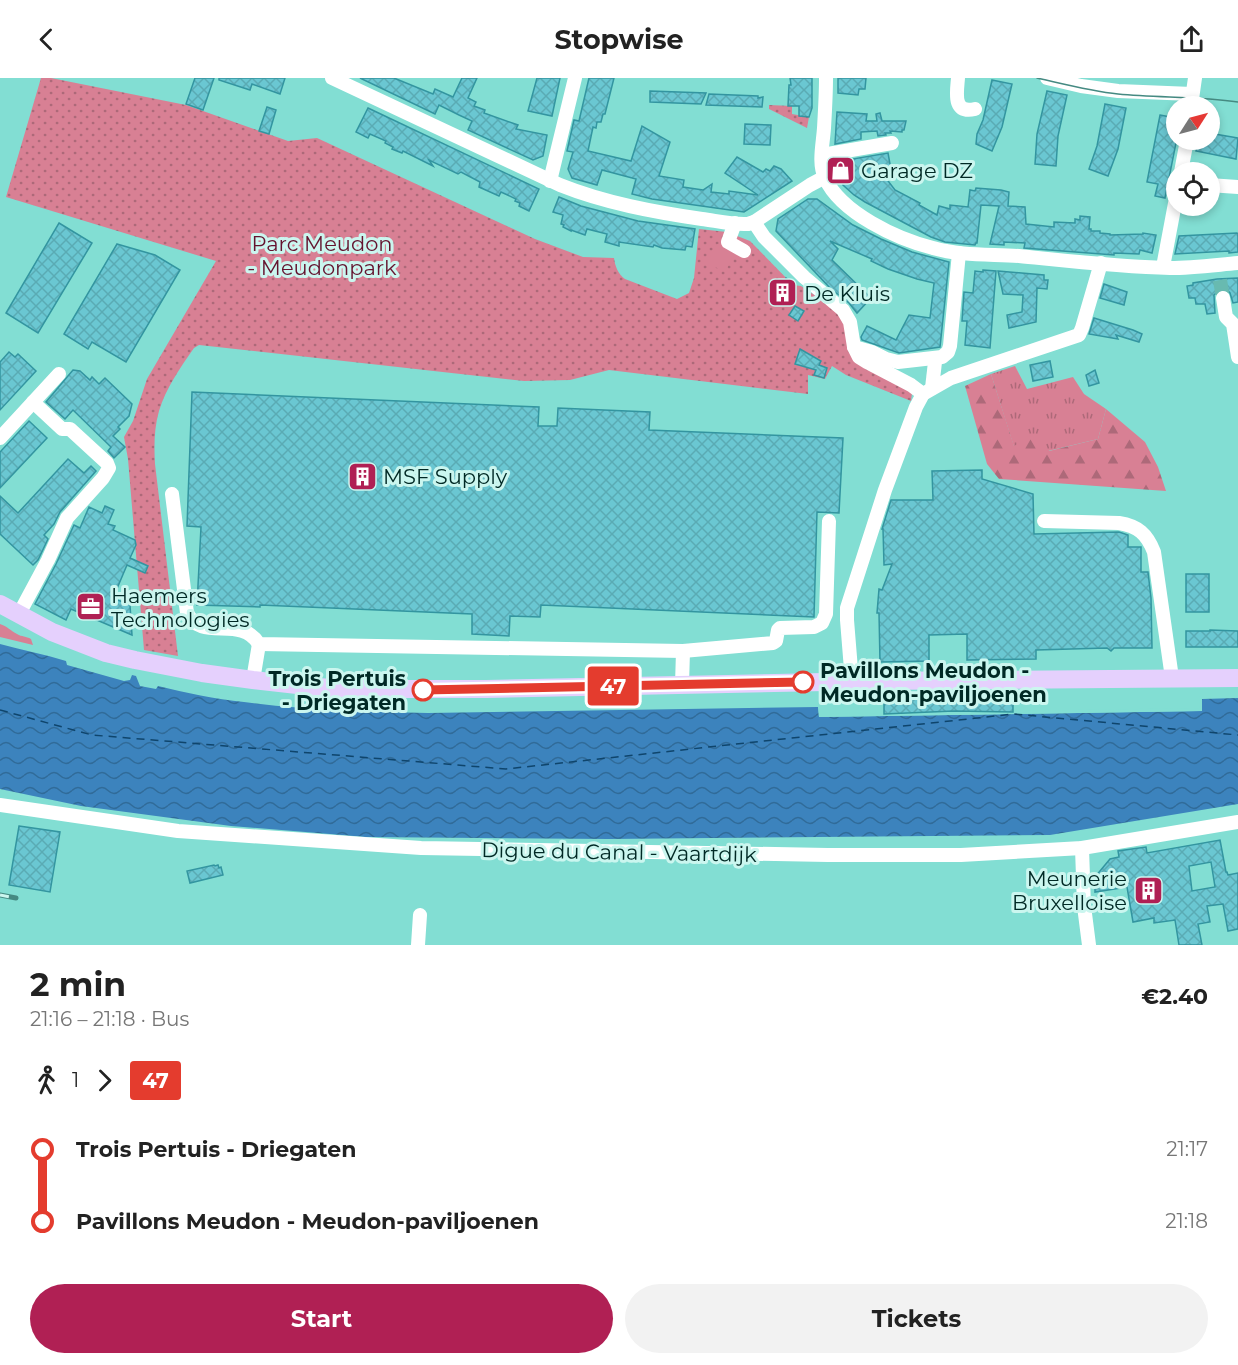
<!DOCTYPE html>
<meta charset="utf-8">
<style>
:root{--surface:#fff;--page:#f2f2f2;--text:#222;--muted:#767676;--accent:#b02054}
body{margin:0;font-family:Montserrat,sans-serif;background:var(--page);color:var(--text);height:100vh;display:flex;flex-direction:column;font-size:22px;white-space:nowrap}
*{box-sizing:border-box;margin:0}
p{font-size:20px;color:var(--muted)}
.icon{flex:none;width:33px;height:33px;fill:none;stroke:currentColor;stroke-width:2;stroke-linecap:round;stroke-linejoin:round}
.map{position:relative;height:867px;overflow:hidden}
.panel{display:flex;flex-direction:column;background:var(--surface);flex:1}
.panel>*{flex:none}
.badge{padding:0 12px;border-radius:4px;font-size:21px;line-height:39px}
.needle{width:39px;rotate:54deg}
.fabs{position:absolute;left:1166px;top:18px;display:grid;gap:12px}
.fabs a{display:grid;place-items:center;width:54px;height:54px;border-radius:50%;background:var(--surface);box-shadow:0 3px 9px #0003;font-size:30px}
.map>.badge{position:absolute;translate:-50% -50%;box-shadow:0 0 0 3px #fff}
.legs{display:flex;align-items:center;gap:9px;height:66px;padding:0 30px;font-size:20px}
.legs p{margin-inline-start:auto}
.headline{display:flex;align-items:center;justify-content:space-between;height:102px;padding:0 30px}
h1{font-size:33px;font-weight:700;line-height:45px}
.button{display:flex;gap:12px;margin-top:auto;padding:12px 30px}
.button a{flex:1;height:69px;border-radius:36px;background:var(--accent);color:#fff;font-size:24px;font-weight:700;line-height:69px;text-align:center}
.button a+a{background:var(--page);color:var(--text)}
ul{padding:0 30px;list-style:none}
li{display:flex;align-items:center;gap:21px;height:72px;font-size:22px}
li i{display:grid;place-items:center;width:9px;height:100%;margin:0 8px;background:currentColor}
li i::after{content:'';width:15px;height:15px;margin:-8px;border:4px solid;border-radius:50%;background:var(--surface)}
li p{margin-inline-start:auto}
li:first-child i{background:linear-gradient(#0000 50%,currentColor 0)}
li:last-child i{background:linear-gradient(currentColor 50%,#0000 0)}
header{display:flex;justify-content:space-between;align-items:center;height:78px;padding:0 30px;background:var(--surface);font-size:27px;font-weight:700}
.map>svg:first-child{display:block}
</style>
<header><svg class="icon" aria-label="back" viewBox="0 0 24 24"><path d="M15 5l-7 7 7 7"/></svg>Stopwise<svg class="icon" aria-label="share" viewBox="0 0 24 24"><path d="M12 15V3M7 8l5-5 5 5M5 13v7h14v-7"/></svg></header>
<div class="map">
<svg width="1238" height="867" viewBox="0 0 1238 867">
<defs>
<pattern id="grass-tufts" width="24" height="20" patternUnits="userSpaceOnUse" patternTransform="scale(1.5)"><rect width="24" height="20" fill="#d88094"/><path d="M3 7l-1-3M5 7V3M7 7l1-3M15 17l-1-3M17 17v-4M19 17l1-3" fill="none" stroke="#ad6979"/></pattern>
<pattern id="forest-firs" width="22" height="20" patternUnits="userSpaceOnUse" patternTransform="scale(1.5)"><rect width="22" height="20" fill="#d88094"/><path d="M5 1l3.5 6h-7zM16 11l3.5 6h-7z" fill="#ad6979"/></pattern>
<pattern id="park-dots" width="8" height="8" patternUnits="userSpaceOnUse" patternTransform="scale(1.5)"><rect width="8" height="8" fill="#d88094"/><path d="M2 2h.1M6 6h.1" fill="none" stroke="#ad6979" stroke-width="1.8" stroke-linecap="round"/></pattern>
<pattern id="water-waves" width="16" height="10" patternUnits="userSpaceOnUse" patternTransform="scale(1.5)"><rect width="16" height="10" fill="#3c83bd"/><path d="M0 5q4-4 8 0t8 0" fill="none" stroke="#306b99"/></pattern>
<pattern id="building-cross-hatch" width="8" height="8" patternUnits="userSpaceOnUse" patternTransform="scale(1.5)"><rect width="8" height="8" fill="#6ac7d2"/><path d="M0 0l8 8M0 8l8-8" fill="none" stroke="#5aabb4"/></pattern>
</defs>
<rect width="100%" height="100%" fill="#82ded3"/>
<polygon fill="url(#grass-tufts)" points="1015,288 1027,311 1073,299 1084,316 1106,331 1098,361 1048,373 1014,369 991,296"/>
<polygon fill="url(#forest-firs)" points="991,296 1014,368 1036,356 1049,373 1098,361 1106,331 1145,364 1158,389 1166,413 999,401 987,386 965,308"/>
<g fill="url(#park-dots)">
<path d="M 41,0 L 51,0 L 186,27 L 288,63 L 317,60 L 535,161 L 583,179 L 614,180 C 615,188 618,196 625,201 L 677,221 L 689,215 L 694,200 L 699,151 L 727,154 L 750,163 L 793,207 L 801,208 L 819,220 L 841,238 L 848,257 L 912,315 L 911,323 L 846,297 L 832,288 L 825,301 L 808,297 L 808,316 L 609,292 L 570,302 L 524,303 L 199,267 L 194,270 C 180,290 166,310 159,333 C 154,350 154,369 155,386 L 178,578 L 144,572 L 128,381 L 124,359 L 133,343 L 147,301 L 216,183 L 6,119 Z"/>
<polygon points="769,27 792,28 792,36 809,39 807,50 769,31"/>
</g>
<g fill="#d88094">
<polygon points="717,166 735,175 725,194 707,185"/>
<path d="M 0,546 C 7,548 11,553 17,556 C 22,559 26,558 31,561 L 33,567 L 0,559 Z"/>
</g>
<path fill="url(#water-waves)" d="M 0,566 C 22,572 44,576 66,583 L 67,587 L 124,603 L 130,602 L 132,597 L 136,598 L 140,608 L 156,611 L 158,608 C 186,615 215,621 244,624 C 305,632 366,634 428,635 L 818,629 L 819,639 L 1202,633 L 1202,621 L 1238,620 L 1238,726 L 1050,757 L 609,761 L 366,759 L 231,748 L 81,728 L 0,711 Z"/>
<polygon fill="#82ded3" points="1200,618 1202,618 1202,633 819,639 818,626 821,628 821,636 1199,630"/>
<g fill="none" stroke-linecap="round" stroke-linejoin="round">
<polyline stroke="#0f456c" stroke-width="1.5" stroke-dasharray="8 6" stroke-linecap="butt" points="0,632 92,657 506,691 1014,636 1238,657"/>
</g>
<g fill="url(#building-cross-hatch)" stroke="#3395a0" stroke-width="1.5" fill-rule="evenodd">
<polygon points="195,0 214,0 203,32 186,26"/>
<polygon points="219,0 285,0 280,16 252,6 250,12 219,2"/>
<polygon points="360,0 394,0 433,16 435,11 453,19 462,0 477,0 468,20 476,24 474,28 485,32 484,35 518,47 516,51 547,57 543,78 533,82 468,52 472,43 459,37 439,27 435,36"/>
<polygon points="537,0 560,0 552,38 528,33"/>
<polygon points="589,0 614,0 605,36 603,36 601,44 597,44 596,50 593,49 588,73 631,83 642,48 670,64 659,98 684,102 683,109 703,112 712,106 711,114 729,116 729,113 758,117 725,95 737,79 763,94 766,91 770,93 774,88 781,91 792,103 744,134 652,121 632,116 636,101 602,92 597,107 572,100 568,91 573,74 567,73 574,42 579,43"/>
<polygon points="790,0 812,0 812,30 809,39 799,38 799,28 788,28 789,7 791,7"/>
<polygon points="838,0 866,0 865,11 859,11 858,17 838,15"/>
<polygon points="992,2 1012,6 1002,49 992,73 976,66 977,56 983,42"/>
<polygon points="650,13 706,15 701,26 650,24"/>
<polygon points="1047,13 1067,17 1058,58 1056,88 1035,86 1037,56"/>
<polygon points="709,16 758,18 758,20 763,19 762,29 706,27"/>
<polygon points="1105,26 1126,30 1118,71 1108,98 1089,91 1097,68"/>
<polygon points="267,29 276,32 269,56 259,53"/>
<polygon points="368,30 539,111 529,133 519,128 520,125 515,123 516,121 501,114 499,118 479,109 480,104 461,94 458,96 429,82 433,88 403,73 402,75 392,71 393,69 385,65 386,63 370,56 368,60 356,54"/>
<polygon points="837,34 867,36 866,43 877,43 876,36 880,35 882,43 906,43 904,52 902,52 902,54 890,53 891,55 885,55 886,57 878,58 877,53 861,54 861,61 835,66"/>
<polygon points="1160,37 1176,40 1176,65 1165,120 1155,118 1158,106 1147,104"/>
<polygon points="745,46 771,47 770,67 744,66"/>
<polygon points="1209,55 1238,60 1236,81 1196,73 1199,62 1209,62"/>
<polygon points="888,75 892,97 885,99 895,112 920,125 919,127 937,137 939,128 950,131 950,127 968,129 970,112 975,113 976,110 1001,112 1009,114 1008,128 1025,129 1026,146 1054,149 1054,144 1075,145 1075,141 1080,142 1080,138 1090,139 1089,151 1091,151 1091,153 1100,153 1100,155 1110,156 1110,157 1143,156 1143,155 1156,157 1152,175 1140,172 1139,176 1114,175 1114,177 1024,170 1025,165 1004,164 1004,167 990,166 999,128 981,127 977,165 976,165 975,167 945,164 931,159 865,124 854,117 843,107 835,84"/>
<polygon points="559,119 581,128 638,143 695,151 692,169 686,168 685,172 662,170 654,167 653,169 619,164 619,168 605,164 607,156 587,151 585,157 571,152 571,153 563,149 564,147 561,146 563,137 553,134"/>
<polygon points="808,121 817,121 853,147 881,161 912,174 949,184 940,269 899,275 862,262 861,259 867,248 896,262 909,237 930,240 934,205 917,201 888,191 871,183 872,181 830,163 838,171 832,182 871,220 857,235 849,225 830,210 776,153 778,141"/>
<polygon points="59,145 92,165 38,255 6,235"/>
<polygon points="1237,155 1238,156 1238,174 1229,175 1229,173 1175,176 1179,158"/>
<polygon points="117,166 155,177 180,192 126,284 92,264 88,271 64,256"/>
<polygon points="983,192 996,193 990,270 965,267 967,243 962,243 964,214 973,215 975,193 983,194"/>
<polygon points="998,193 1044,197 1044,202 1048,202 1047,211 1037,210 1036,244 1009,250 1007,237 1022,234 1023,217 1003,216"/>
<polygon points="786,200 792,206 781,227 773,224"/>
<polygon points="1238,200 1238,224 1233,225 1230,215 1227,212 1222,211 1218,213 1214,217 1215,235 1207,236 1205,226 1196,226 1195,220 1189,220 1187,208 1193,207 1193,205 1217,201"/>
<polygon points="1104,206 1127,214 1124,227 1100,220"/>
<polygon points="795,228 804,233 798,243 789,237"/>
<polygon points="1094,240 1133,252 1142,256 1139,264 1116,257 1118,261 1089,256"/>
<polygon points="800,271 821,283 819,287 827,290 824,300 814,297 816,292 795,286"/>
<polygon points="9,274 15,279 18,276 36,293 0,332 0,284"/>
<polygon points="1050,283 1053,299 1033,303 1030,287"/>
<polygon points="73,292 80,293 90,302 92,299 99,306 105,300 132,326 129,338 118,349 120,351 113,358 125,369 114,380 108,373 111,369 73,332 65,341 46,324"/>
<polygon points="1095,292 1099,305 1089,308 1086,297"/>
<polygon points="192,314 539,329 538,348 557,348 558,330 650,334 649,352 843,360 839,435 817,434 814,539 541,527 540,539 510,538 509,558 472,556 472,536 260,527 260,529 197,527 201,449 187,448"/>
<polygon points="29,343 47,360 0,410 0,374"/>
<polygon points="68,381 84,395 91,388 96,393 60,434 54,446 44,457 48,461 38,482 33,487 0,456 0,418 18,435"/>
<polygon points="982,392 982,401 1033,416 1034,456 1119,454 1128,457 1128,469 1141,469 1141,494 1148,494 1151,520 1152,570 1114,570 1111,573 1107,570 1036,572 1036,581 967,582 967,556 929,557 929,583 880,584 879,535 877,535 879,511 882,512 892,486 884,487 883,451 882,451 891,422 933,422 932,393"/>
<polygon points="105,428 114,432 108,446 115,448 113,452 135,462 136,467 130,480 148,488 145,495 127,487 113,520 130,527 132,557 71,531 66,542 35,526 56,486 74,447 80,450 89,429 102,435"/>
<rect x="1186" y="496" width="23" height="38"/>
<polygon points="1210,552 1238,553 1238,569 1186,569 1186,553 1210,553"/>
<polygon points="936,616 1032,617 1032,624 1013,625 1013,634 954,633 884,636 884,619 936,622"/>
<polygon points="19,748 60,754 50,814 9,807"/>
<path d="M 1220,762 L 1226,794 L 1227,794 L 1228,797 L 1238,795 L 1238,851 L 1228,853 L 1223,826 L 1207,828 L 1210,844 L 1198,846 L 1202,867 L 1179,867 L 1175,842 L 1154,845 L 1154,840 L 1133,844 L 1127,809 L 1095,814 L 1095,799 L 1110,781 L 1119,779 L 1118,773 L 1146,769 L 1147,775 ZM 1211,784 L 1215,809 L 1192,813 L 1189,788 Z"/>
<polygon points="214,787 215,788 218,787 219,790 221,789 223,797 190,805 187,793"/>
</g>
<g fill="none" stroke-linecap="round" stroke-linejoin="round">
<polyline stroke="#68bab0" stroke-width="14" stroke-dasharray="14 7" stroke-linecap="butt" points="1220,202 1223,220"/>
<g stroke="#fff" stroke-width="14">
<path d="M 332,0 L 560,107 C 605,125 654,134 702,141 C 717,143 733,147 748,146 L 754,144 L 810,107 L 825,99"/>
<path d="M 826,0 C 826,17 825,33 824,50 C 823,66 818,85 825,100 C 841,135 897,161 933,170 C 961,178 991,176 1019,178 C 1069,183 1120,189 1170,190 C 1192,190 1215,187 1238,185"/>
<path d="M 958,0 C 957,14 952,36 975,31"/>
<polyline points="1047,0 1081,8 1118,13 1192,16"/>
<polyline points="1191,28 1195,0"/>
<polyline points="822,77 892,65"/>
<polyline points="1181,94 1187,62"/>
<polyline points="550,103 575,0"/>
<polyline points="1209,107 1238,109"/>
<polyline points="754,144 764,159 804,199 843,232 850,244 854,269 859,279 867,284 911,307 923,316"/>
<polyline points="735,145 728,164 744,173"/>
<polyline points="1163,189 1176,120"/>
<polyline points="1223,220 1226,239 1233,246 1238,279"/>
<polyline points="854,269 872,274 886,281 898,284 942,279 948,274 950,268 959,175"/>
<polyline points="932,310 935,284"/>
<polyline points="0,360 59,296"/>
<path d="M 172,416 L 187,535 C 202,565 240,536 259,566 L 683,573 L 773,565 L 776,563 L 778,552 L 780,550 L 814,549 L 822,545 L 826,536 L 829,443"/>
<path d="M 1044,443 L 1119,445 C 1138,448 1147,456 1154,474 L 1172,600"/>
<polyline points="19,536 48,482 67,440 103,400 109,390 107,385 70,351 62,351 33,324"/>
<polyline points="253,602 259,566"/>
<polyline points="852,604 847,542 847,530 885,412 916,329 923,316 951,300 1079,257 1082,250 1101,185"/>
<polyline points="682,607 683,573"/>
<polyline points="0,727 178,753 421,770 828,777 961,777 1082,770 1238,744"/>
<polyline points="1082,770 1084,828 1089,867"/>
<polyline points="418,867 420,837"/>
</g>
<polyline stroke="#e5d0fd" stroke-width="18" points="0,526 52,554 106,575 135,582 202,595 253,602 315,609 356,611 486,611 876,603 1238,600"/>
<path stroke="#458a82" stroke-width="1.5" d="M 1037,0 C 1064,6 1091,13 1118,16 C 1158,20 1198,18 1238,24"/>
<defs>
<polyline id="rail" points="0,817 16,820"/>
</defs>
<use href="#rail" stroke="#458a82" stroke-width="5"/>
<use href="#rail" stroke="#cbf6ef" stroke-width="3" stroke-dasharray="9" stroke-linecap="butt"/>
</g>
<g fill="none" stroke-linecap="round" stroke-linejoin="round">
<defs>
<polyline id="line-1" points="423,612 803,604"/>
</defs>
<use href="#line-1" stroke="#fff" stroke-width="14"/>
<use href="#line-1" stroke="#e43c2e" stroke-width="9"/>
</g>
<defs>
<symbol id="shop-square" viewBox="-11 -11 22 22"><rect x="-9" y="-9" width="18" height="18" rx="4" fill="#b02054" stroke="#cbf6ef"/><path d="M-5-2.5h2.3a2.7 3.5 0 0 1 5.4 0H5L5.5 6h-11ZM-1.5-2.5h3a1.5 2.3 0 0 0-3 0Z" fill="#fff"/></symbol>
<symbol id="building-square" viewBox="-11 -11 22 22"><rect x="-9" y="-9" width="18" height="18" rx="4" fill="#b02054" stroke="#cbf6ef"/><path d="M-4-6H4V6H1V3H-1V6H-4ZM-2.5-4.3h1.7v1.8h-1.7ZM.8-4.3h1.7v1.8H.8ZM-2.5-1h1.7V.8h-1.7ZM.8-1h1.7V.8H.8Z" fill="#fff"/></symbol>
<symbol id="office-square" viewBox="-11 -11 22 22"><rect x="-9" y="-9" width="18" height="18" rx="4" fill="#b02054" stroke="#cbf6ef"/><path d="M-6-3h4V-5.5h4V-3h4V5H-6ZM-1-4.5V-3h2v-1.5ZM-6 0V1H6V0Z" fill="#fff"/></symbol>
</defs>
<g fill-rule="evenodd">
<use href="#shop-square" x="824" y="76" width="33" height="33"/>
<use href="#building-square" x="766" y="198" width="33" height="33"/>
<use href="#building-square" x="346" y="382" width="33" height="33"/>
<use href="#office-square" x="74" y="512" width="33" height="33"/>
<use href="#building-square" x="1132" y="796" width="33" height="33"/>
</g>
<g fill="#fff" stroke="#e43c2e" stroke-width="3">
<circle cx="803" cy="604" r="10"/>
<circle cx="423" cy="612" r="10"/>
</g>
<g text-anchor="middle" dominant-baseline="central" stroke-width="6" stroke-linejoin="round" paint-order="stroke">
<g font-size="21" fill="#002925" stroke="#cbf6ef" text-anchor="start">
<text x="861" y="92">Garage DZ</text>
<text x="804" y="215">De Kluis</text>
<text x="383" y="398">MSF Supply</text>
<text x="111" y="517">Haemers<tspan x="111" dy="24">Technologies</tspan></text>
<text x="1127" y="800" text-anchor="end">Meunerie<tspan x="1127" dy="24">Bruxelloise</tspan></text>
</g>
<g font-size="21" fill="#64132e" stroke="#cbf6ef">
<text x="322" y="165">Parc Meudon<tspan x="322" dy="24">- Meudonpark</tspan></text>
</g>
<g font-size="21" font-weight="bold" fill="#002925" stroke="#cbf6ef" text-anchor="start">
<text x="820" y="592">Pavillons Meudon -<tspan x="820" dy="24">Meudon-paviljoenen</tspan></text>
<text x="406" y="600" text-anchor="end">Trois Pertuis<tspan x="406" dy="24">- Driegaten</tspan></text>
</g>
<g font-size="21" fill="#002925" stroke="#cbf6ef">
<text transform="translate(619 774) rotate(1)">Digue du Canal - Vaartdijk</text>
</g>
</g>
</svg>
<div class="fabs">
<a><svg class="needle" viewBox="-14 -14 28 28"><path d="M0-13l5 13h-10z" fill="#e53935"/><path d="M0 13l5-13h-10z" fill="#767676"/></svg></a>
<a><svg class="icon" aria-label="locate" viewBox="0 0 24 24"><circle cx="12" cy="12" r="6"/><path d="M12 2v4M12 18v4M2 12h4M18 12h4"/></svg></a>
</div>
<b class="badge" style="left:613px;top:608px;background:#e43c2e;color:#fff">47</b>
</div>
<section class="panel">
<div class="headline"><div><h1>2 min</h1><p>21:16 – 21:18 · Bus</p></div><b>€2.40</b></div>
<div class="legs"><svg class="icon" aria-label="walk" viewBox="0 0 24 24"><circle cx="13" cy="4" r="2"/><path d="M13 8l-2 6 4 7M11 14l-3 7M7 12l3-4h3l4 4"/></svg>1<svg class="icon" aria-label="forward" viewBox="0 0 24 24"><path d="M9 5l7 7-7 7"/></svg><b class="badge" style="background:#e43c2e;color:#fff">47</b></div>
<ul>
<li><i style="color:#e43c2e"></i><b>Trois Pertuis - Driegaten</b><p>21:17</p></li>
<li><i style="color:#e43c2e"></i><b>Pavillons Meudon - Meudon-paviljoenen</b><p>21:18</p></li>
</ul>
<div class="button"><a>Start</a><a>Tickets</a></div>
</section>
